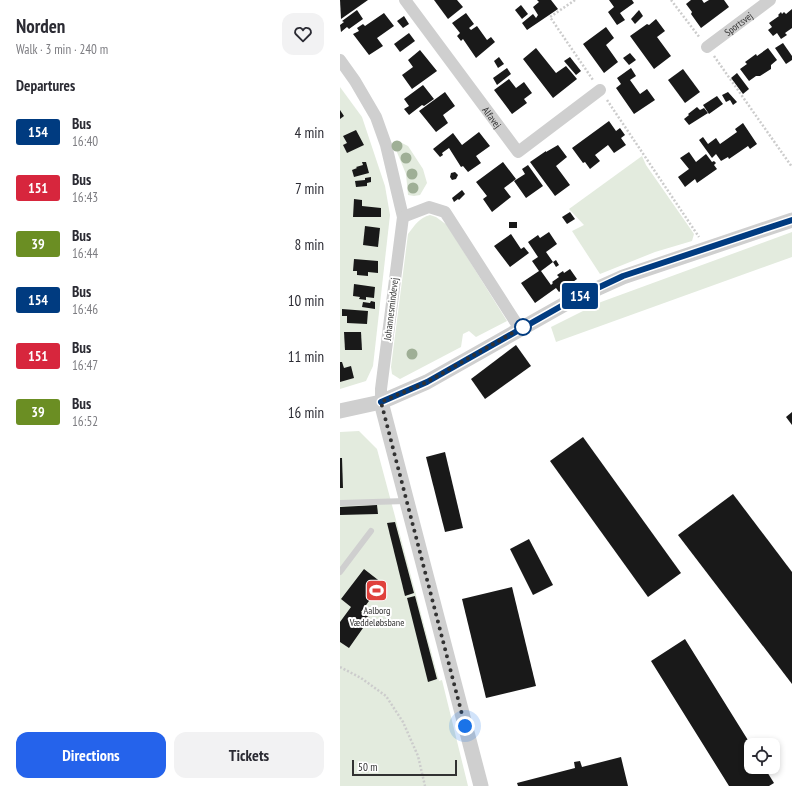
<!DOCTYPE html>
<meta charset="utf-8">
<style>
:root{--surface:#fff;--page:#f2f2f3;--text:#2b2b33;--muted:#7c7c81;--accent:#2563eb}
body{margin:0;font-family:"PT Sans Narrow",sans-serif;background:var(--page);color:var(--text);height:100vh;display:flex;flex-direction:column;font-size:15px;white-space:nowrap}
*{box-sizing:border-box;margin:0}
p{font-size:13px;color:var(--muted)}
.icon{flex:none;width:22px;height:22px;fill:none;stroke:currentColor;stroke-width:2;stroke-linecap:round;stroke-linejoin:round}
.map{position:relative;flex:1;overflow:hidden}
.sheet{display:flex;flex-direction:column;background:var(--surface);width:340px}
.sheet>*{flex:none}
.badge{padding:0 8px;border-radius:3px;font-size:14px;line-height:26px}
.buttons{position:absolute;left:404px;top:738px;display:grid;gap:8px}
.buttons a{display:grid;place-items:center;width:36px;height:36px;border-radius:8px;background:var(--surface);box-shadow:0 2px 6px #0003;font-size:20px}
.scale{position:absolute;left:12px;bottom:10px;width:105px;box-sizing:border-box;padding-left:4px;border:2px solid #323232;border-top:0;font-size:11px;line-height:14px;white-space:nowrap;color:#323232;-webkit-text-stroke:3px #fff;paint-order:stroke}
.you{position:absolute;width:20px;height:20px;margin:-10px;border:3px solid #fff;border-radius:50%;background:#1a73e8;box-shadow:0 0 0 6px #1a73e833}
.map>.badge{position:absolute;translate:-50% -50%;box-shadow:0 0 0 2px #fff}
h2{padding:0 16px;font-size:15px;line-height:36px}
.round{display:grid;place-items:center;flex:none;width:42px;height:42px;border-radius:12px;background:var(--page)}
.headline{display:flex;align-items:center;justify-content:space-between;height:68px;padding:0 16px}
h1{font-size:19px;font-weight:700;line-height:30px}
.button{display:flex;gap:8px;margin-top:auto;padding:8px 16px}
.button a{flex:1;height:46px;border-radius:12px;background:var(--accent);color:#fff;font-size:16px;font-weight:700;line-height:46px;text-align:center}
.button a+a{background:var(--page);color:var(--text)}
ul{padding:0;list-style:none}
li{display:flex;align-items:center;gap:12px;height:56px;padding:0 16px}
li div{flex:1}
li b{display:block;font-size:15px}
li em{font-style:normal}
li .badge{min-width:44px;font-weight:700;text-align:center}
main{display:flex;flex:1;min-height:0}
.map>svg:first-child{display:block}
</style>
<main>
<section class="sheet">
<div class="headline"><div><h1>Norden</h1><p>Walk · 3 min · 240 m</p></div><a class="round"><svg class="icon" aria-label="heart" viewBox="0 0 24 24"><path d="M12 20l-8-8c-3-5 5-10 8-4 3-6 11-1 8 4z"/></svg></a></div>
<h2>Departures</h2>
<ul>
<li><span class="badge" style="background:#003b80;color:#fff">154</span><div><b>Bus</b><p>16:40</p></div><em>4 min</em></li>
<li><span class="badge" style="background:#d7263d;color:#fff">151</span><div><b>Bus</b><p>16:43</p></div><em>7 min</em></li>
<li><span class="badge" style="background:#6b8e23;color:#fff">39</span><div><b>Bus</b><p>16:44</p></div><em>8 min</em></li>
<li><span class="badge" style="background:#003b80;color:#fff">154</span><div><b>Bus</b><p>16:46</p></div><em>10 min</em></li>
<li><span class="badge" style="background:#d7263d;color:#fff">151</span><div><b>Bus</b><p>16:47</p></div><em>11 min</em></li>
<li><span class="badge" style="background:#6b8e23;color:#fff">39</span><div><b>Bus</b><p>16:52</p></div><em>16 min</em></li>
</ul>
<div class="button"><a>Directions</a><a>Tickets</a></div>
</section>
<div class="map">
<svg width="452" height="786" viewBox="0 0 452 786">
<rect width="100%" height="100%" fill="#fff"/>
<g fill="#e3ebde">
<polygon points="0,87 22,117 45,186 50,215 33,366 26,381 0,389"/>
<polygon points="58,141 68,146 83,169 87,183 80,195 74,196 68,195 66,174 54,145"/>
<polygon points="302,156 306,165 354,234 352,241 315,252 260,274 232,231 244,225 229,209"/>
<path d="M 90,215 L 96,217 L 107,225 L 167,321 L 136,337 L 129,331 L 123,334 L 121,347 L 60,379 L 52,374 L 51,367 L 68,234 C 75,225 79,218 90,215 Z"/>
<polygon points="452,232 452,257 216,342 211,327 261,302"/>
<polygon points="19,431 37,449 99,681 102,680 128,786 0,786 0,432"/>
</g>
<g fill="#191919">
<polygon points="0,0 28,0 1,19"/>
<polygon points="94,0 117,0 123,7 108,19"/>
<polygon points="197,0 211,0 218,9 187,30 182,23 193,14 196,18 198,15 193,7 199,2"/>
<polygon points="269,0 292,0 294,3 280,13 285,20 277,25 268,12 274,7"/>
<polygon points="351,0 362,0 364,3 369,0 384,0 389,7 361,28 351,14 352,12 346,4"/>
<polygon points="181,5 188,14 182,19 175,10"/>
<polygon points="452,9 452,28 445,33 447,35 441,39 437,33 433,36 428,30 432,27 429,23 439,16 438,15 441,12 442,14 444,12 446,14"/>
<polygon points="17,10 23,19 9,29 7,27 1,32 0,25 4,22 2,21"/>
<polygon points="299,10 303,16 295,24 291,19"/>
<polygon points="44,13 54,26 37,38 43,46 29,55 13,34 19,31 17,28 23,24 25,26"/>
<polygon points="126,13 134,24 129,28 131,30 137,26 147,40 151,37 155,42 136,58 123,39 121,41 117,36 120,33 112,23"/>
<polygon points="64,16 69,24 63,28 57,21"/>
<polygon points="316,19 325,31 317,37 331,56 314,69 290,36 307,24 309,25"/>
<polygon points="266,27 274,38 266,45 278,62 264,73 243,44"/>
<polygon points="69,33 75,41 60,52 54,44"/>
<polygon points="443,43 452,56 452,60 446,64 435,48"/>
<polygon points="196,48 216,73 226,66 237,79 213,98 183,59"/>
<polygon points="428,48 437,60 431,65 431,69 420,76 416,76 409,81 400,69 407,64 405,62 416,54 417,56"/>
<polygon points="80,50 97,71 72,89 62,75 73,67 68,60"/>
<polygon points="290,53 296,60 289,65 283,58"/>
<polygon points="159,57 164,64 158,68 154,61"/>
<polygon points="230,57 241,71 236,75 224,61"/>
<polygon points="167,68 171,74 157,85 153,78"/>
<polygon points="291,68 296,76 290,80 300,94 307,89 315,100 294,114 276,88 281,84 277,78"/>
<polygon points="343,69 360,92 345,103 328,80"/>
<polygon points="397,73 409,89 403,94 391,78"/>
<polygon points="169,79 176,88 184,82 192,93 184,99 187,103 172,114 154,90"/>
<polygon points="83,85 94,99 84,106 82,105 69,115 64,109 69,106 64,99"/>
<polygon points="105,92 115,106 103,115 108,123 96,132 79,111"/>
<polygon points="388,92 397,102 393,105 390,100 386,102 382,95"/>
<polygon points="377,96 383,104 369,114 363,105"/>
<polygon points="357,107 360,110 364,108 368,113 349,125 344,119 349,115 348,114"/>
<polygon points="0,110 4,116 0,119"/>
<polygon points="269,121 276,131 280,128 285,135 281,138 286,145 274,153 268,145 255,155 260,161 250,169 245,162 243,163 232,148"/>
<polygon points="403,123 417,144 410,149 408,146 389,159 388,157 381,161 376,154 372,158 359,140 363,137 368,144 376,138 380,144 397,132 395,129"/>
<polygon points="16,130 24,145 7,153 3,145 7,143 3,136"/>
<polygon points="139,132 150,146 136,156 141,163 128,172 123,166 121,167 109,148 102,153 103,155 100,157 93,149 113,133 122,145"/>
<polygon points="218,145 227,157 216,166 230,185 215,196 190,162 206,151 206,152"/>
<polygon points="349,152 356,162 366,154 372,162 374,161 376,163 374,165 377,169 357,183 355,179 345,187 338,177 349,169 340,158"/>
<polygon points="22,162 26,162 29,173 14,177 12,170 17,168 16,167 23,165"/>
<polygon points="163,162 176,179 164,188 171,197 152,212 143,199 147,196 136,182"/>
<polygon points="188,165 203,186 186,198 174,181 185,174 182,169"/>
<polygon points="115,172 118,175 116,179 112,180 110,177 111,173"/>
<polygon points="31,177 31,182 27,183 27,186 16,187 15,181 25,180 25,178"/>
<polygon points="122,190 125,194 119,200 118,199 114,202 112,198"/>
<polygon points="14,199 22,200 22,206 41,208 41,217 13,217"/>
<polygon points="230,212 235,219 227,224 222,217"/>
<rect x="169" y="222" width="8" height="6"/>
<polygon points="25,226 40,228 38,247 23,245"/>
<polygon points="209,232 217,244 206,252 213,262 216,260 219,265 216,267 213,262 201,271 211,285 213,283 212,282 219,277 217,275 223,271 224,273 230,269 237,279 219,292 216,288 195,303 181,283 199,271 192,261 198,257 188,242 198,235 200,238"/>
<polygon points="171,234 181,249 184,247 189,253 170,267 154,246"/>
<polygon points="14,259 38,261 38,273 28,272 28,276 17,275 17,271 13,271"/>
<polygon points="14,284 35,287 34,298 26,297 26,300 19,299 20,297 13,296"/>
<polygon points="31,301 35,302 35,309 22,307 23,302 30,303"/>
<polygon points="2,309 28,311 27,324 7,323 7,316 2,316"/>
<polygon points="4,332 21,332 22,350 5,350"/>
<polygon points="176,345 191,366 145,399 131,379"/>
<polygon points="0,362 2,362 4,368 11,366 14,378 0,382"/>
<polygon points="452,412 452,425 446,417"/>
<polygon points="243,437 341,573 308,597 210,461"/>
<polygon points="105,452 123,528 105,532 86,457"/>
<polygon points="0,458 2,458 3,488 0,488"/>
<polygon points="393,494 452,572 452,684 338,535"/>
<polygon points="37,505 38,514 0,515 0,507"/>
<polygon points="55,522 74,593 65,596 47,523"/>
<polygon points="189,539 213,585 193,595 170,549"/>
<polygon points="24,569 42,583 21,612 30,618 9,648 0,642 0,622 11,607 1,599"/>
<polygon points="172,587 196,686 146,698 122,599"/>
<polygon points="75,596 97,679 88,682 67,598"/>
<polygon points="345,639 411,745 411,767 424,767 434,783 429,786 389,786 311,661"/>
<polygon points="281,757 288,786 178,786 177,783 235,768 234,762 240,761 242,767"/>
</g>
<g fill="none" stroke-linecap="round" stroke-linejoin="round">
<g stroke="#ccc" stroke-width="2.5" stroke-dasharray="2 2" stroke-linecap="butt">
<polyline points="235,0 210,17 253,80"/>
<polyline points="331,0 360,38"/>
<polyline points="374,56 452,167"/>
<polyline points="267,100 359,237"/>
<polyline points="0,667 21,678 46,696 63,722 78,756 85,786"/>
</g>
<g stroke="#cfcfcf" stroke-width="6">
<polyline points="0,503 66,501"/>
<polyline points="0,572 31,531"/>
</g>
<g stroke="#cfcfcf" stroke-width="12">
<path id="s1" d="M 65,0 L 178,152 L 260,90"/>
<path id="s2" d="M 367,47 L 430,0"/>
<polyline points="0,60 15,81 36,117 46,145 63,217 41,389 41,402"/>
<polyline points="63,217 89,207 105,212 180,329"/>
</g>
<g stroke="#cfcfcf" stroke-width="15">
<polyline points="41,402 141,786"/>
<polyline points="0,411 41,402 87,382 232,300 283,277 452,220"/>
</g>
</g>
<g fill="#9faf96">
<circle cx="57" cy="146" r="5.5"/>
<circle cx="66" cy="158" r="5.5"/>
<circle cx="72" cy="174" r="5.5"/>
<circle cx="73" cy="188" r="5.5"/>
<circle cx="72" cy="354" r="5.5"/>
</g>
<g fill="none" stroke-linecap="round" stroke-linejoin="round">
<defs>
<polyline id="line" points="41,402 87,382 232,300 283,276 452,220"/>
</defs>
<use href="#line" stroke="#fff" stroke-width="9"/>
<use href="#line" stroke="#003b80" stroke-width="6"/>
<polyline stroke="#323232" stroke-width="4" stroke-dasharray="0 7.2" points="125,726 41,402 87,382 183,327"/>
</g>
<defs>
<symbol id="stadium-square" viewBox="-11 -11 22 22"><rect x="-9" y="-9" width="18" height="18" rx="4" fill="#e0413c" stroke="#fff"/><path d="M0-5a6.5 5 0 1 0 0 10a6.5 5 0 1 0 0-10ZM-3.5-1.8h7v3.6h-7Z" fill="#fff"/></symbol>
</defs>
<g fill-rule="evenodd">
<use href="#stadium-square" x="24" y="578" width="25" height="25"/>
</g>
<circle fill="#fff" stroke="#003b80" stroke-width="2" cx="183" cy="327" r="8"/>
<g text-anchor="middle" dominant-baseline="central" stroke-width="4" stroke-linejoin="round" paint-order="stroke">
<g font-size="10" fill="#323232" stroke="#fff">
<text stroke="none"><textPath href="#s2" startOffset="39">Sportsvej</textPath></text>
<text stroke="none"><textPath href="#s1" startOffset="146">Alfavej</textPath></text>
<text transform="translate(51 309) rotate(-83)">Johannesmindevej</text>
</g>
<g font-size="10" fill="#323232" stroke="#fff">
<text x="37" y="610">Aalborg<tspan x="37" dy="12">Væddeløbsbane</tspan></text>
</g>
</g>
</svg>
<div class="buttons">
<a><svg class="icon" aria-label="locate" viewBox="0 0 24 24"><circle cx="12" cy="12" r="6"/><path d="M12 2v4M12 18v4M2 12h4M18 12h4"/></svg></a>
</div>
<div class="scale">50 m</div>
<div class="you" style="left:125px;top:726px"></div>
<b class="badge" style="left:240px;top:296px;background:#003b80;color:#fff">154</b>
</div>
</main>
